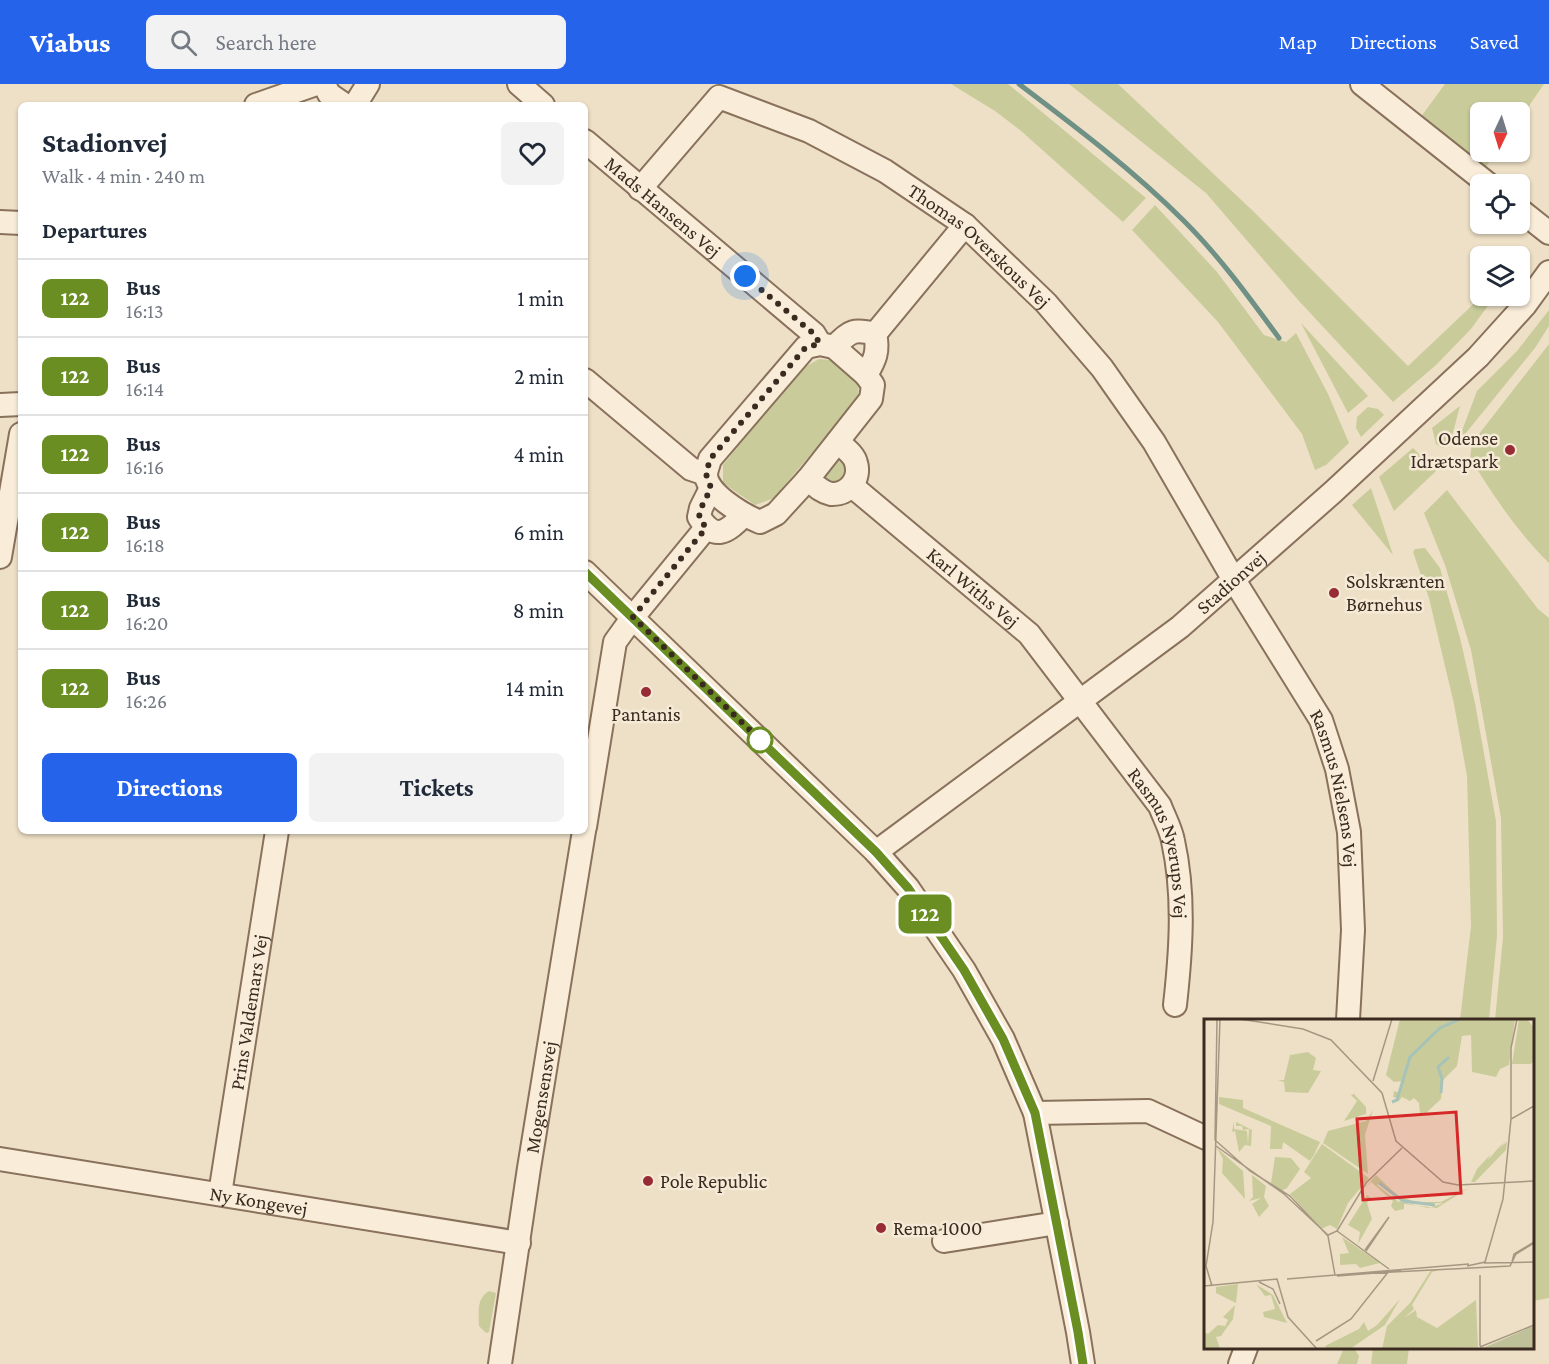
<!DOCTYPE html>
<meta charset="utf-8">
<style>
:root{--surface:#fff;--page:#f2f2f3;--text:#1f2937;--muted:#747a83;--line:#e0e1e3;--accent:#2563eb}
body{margin:0;font-family:"Crimson Pro",serif;background:var(--page);color:var(--text);height:100vh;display:flex;flex-direction:column;font-size:22px;white-space:nowrap}
*{box-sizing:border-box;margin:0}
p{font-size:20px;color:var(--muted)}
.icon{flex:none;width:33px;height:33px;fill:none;stroke:currentColor;stroke-width:2;stroke-linecap:round;stroke-linejoin:round}
.map{position:relative;flex:1;overflow:hidden}
.details{position:absolute;left:18px;top:18px;width:570px;height:732px;display:flex;flex-direction:column;background:var(--surface);border-radius:9px;box-shadow:0 2px 4px #0004}
.details>*{flex:none}
.badge{padding:0 12px;border-radius:9px;font-size:21px;line-height:39px}
.needle{width:39px;rotate:184deg}
.tools{position:absolute;left:1470px;top:18px;display:grid;gap:12px}
.tools a{display:grid;place-items:center;width:60px;height:60px;border-radius:9px;background:var(--surface);box-shadow:0 2px 4px #0004;font-size:30px}
.you{position:absolute;width:30px;height:30px;margin:-15px;border:4px solid #fff;border-radius:50%;background:#1a73e8;box-shadow:0 0 0 9px #1a73e833}
.map>.badge{position:absolute;translate:-50% -50%;box-shadow:0 0 0 3px #fff}
h2{padding:0 24px;font-size:22px;line-height:54px}
.round{display:grid;place-items:center;flex:none;width:63px;height:63px;border-radius:9px;background:var(--page)}
.headline{display:flex;align-items:center;justify-content:space-between;height:102px;padding:0 24px}
h1{font-size:28px;font-weight:700;line-height:45px}
.action{display:flex;gap:12px;margin-top:auto;padding:12px 24px}
.action a{flex:1;height:69px;border-radius:9px;background:var(--accent);color:#fff;font-size:24px;font-weight:700;line-height:69px;text-align:center}
.action a+a{background:var(--page);color:var(--text)}
ul{padding:0;list-style:none}
li{display:flex;align-items:center;gap:18px;height:78px;padding:0 24px;border-top:2px solid var(--line)}
li div{flex:1}
li b{display:block;font-size:22px}
li em{font-style:normal}
li .badge{min-width:66px;font-weight:700;text-align:center}
header{display:flex;align-items:center;gap:36px;box-sizing:border-box;height:84px;padding:0 30px;background:var(--accent);color:#fff}
header strong{font-size:28px}
nav{display:flex;gap:33px;margin-inline-start:auto;font-size:21px}
.search{width:420px;height:54px;background:var(--page);display:flex;align-items:center;gap:15px;box-sizing:border-box;padding:0 21px;border-radius:9px;color:var(--muted);font-size:22px}
.map>svg:first-child{display:block}
</style>
<header>
<strong>Viabus</strong>
<div class="search"><svg class="icon" aria-label="search" viewBox="0 0 24 24"><circle cx="10" cy="10" r="6"/><path d="M15 15l6 6"/></svg>Search here</div>
<nav><a>Map</a><a>Directions</a><a>Saved</a></nav>
</header>
<div class="map">
<svg width="1549" height="1280" viewBox="0 0 1549 1280">
<rect width="100%" height="100%" fill="#eee0c6"/>
<g fill="#c9cc9a">
<polygon points="951,0 1008,0 1146,114 1123,138 1020,46 995,27"/>
<polygon points="1069,0 1118,0 1253,127 1408,282 1482,212 1495,212 1471,245 1436,281 1393,318 1299,217 1206,109"/>
<polygon points="1445,0 1544,0 1520,35 1520,28 1480,28 1480,68 1497,68 1485,84 1420,34"/>
<polygon points="1155,121 1217,188 1264,251 1286,258 1296,249 1328,310 1349,359 1326,381 1315,386 1302,350 1218,238 1132,146"/>
<polygon points="1549,226 1549,242 1535,264 1457,360 1477,307 1517,267"/>
<polygon points="1301,239 1368,312 1348,329"/>
<path d="M 1549,260 L 1549,479 C 1518,449 1493,411 1470,374 L 1472,359 Z"/>
<polygon points="819,275 830,276 859,298 858,314 774,414 755,421 723,399 723,381 798,287"/>
<polygon points="1460,322 1450,360 1443,364 1436,360 1432,344"/>
<polygon points="1368,323 1378,325 1384,331 1361,353 1356,344 1357,333"/>
<polygon points="1413,364 1436,387 1394,427 1379,393"/>
<polygon points="841,372 850,387 841,400 821,397 833,376"/>
<polygon points="1371,404 1393,471 1352,421"/>
<polygon points="1447,406 1538,525 1549,534 1549,1214 1533,1217 1532,936 1495,936 1503,853 1501,734 1471,566 1445,481 1424,429"/>
<polygon points="1425,464 1440,484 1460,554 1475,619 1496,737 1497,852 1489,936 1460,936 1471,842 1467,692 1454,620 1440,561 1429,514 1413,468 1415,465"/>
<path d="M 489,1207 L 496,1209 L 489,1248 L 486,1249 L 479,1242 C 479,1228 476,1215 489,1207 Z"/>
<polygon points="1344,1264 1354,1264 1359,1272 1357,1280 1337,1280"/>
<polygon points="1373,1264 1409,1264 1407,1280 1371,1280"/>
</g>
<g fill="none" stroke-linecap="round" stroke-linejoin="round">
<path stroke="#6e9085" stroke-width="5" d="M 1019,0 C 1076,43 1133,86 1184,137 C 1220,173 1249,213 1279,254"/>
<defs>
<g id="minor">
<polyline points="324,0 329,10 345,21"/>
<polyline points="519,0 543,21"/>
<polyline points="1362,0 1488,100"/>
<polyline points="256,21 316,0"/>
<polyline points="355,21 368,0"/>
<path id="s1" d="M 585,57 L 814,250 L 820,260"/>
<path id="s2" d="M 640,105 L 719,13 L 809,47 L 885,87 L 965,141 L 1046,219 L 1102,284 L 1154,358 L 1234,496 L 1321,636 L 1337,685 L 1349,748 L 1353,846 L 1348,936"/>
<polyline points="1520,126 1549,149"/>
<polyline points="0,138 21,139"/>
<polyline points="875,250 965,141"/>
<path d="M 820,260 L 834,263 L 866,291 L 873,301 L 871,315 L 808,395 L 776,430 L 760,438 C 743,431 705,409 706,389 C 707,384 709,379 710,375 L 806,263 Z"/>
<path d="M 834,263 C 850,248 852,244 875,250 C 879,267 875,276 866,291"/>
<polyline points="585,296 691,385 706,390"/>
<polyline points="0,321 21,320"/>
<path d="M 808,395 C 815,401 821,408 831,410 C 848,411 861,395 856,379 C 854,370 844,364 838,358"/>
<path id="s3" d="M 852,402 L 1029,550 L 1160,722 C 1164,733 1171,745 1173,757 C 1185,811 1181,867 1175,921"/>
<path d="M 711,404 L 701,424 L 699,433 C 715,458 727,448 744,431"/>
<polyline points="0,473 21,350"/>
<polyline points="585,488 876,768 908,804 964,886 1003,955 1035,1029 1078,1248 1083,1280"/>
<polyline points="585,743 615,558 633,533 706,444"/>
<path id="s4" d="M 876,768 L 1180,543 L 1333,408 L 1478,273 L 1525,221 L 1549,188"/>
<polyline points="1035,1029 1148,1027 1206,1054"/>
<path id="s5" d="M 0,1075 L 519,1159"/>
<path id="s6" d="M 220,1110 L 277,747"/>
<polyline points="944,1157 1057,1139"/>
<path id="s7" d="M 500,1280 L 529,1084 L 584,747"/>
<polyline points="1240,1280 1246,1264"/>
</g>
</defs>
<use href="#minor" stroke="#89715c" stroke-width="26"/>
<use href="#minor" stroke="#f9edd9" stroke-width="22"/>
</g>
<g fill="none" stroke-linecap="round" stroke-linejoin="round">
<defs>
<polyline id="line" points="585,488 876,768 908,804 964,886 1003,955 1035,1029 1078,1248 1083,1280"/>
</defs>
<use href="#line" stroke="#fff" stroke-width="14"/>
<use href="#line" stroke="#6b8e23" stroke-width="9"/>
<polyline stroke="#3a2a1f" stroke-width="6" stroke-dasharray="0 10.8" points="745,192 814,250 820,260 806,263 710,375 706,390 711,404 701,424 699,433 706,444 633,533 760,656"/>
</g>
<g fill="#982c34" stroke="#f5ead6" stroke-width="2">
<circle cx="1510" cy="366" r="6"/>
<circle cx="1334" cy="509" r="6"/>
<circle cx="646" cy="608" r="6"/>
<circle cx="648" cy="1097" r="6"/>
<circle cx="881" cy="1144" r="6"/>
</g>
<circle fill="#fff" stroke="#6b8e23" stroke-width="3" cx="760" cy="656" r="12"/>
<g text-anchor="middle" dominant-baseline="central" stroke-width="5" stroke-linejoin="round" paint-order="stroke">
<g font-size="20" fill="#3a2a1f" stroke="#f5ead6">
<text stroke="none"><textPath href="#s1" startOffset="102">Mads Hansens Vej</textPath></text>
<text stroke="none"><textPath href="#s2" startOffset="424">Thomas Overskous Vej</textPath></text>
<text stroke="none"><textPath href="#s4" startOffset="446">Stadionvej</textPath></text>
<text stroke="none"><textPath href="#s3" startOffset="158">Karl Withs Vej</textPath></text>
<text stroke="none"><textPath href="#s2" startOffset="1083">Rasmus Nielsens Vej</textPath></text>
<text stroke="none"><textPath href="#s3" startOffset="482">Rasmus Nyerups Vej</textPath></text>
<text stroke="none"><textPath href="#s6" startOffset="184">Prins Valdemars Vej</textPath></text>
<text stroke="none"><textPath href="#s7" startOffset="270">Mogensensvej</textPath></text>
<text stroke="none"><textPath href="#s5" startOffset="262">Ny Kongevej</textPath></text>
</g>
<g font-size="20" fill="#3a2a1f" stroke="#f5ead6" text-anchor="start">
<text x="1498" y="354" text-anchor="end">Odense<tspan x="1498" dy="23">Idrætspark</tspan></text>
<text x="1346" y="497">Solskrænten<tspan x="1346" dy="23">Børnehus</tspan></text>
<text x="646" y="630" text-anchor="middle">Pantanis</text>
<text x="660" y="1097">Pole Republic</text>
<text x="893" y="1144">Rema 1000</text>
</g>
</g>
<g transform="translate(1204 935)">
<rect width="330" height="330" fill="#eee0c6"/>
<path d="M 196,0 L 311,0 L 305,46 L 296,50 L 292,58 L 268,53 L 267,16 L 258,17 L 253,47 L 239,61 L 237,80 L 221,95 L 216,95 L 215,84 L 210,79 L 206,82 L 198,78 L 194,83 L 194,79 L 189,78 L 190,72 L 196,74 L 199,62 L 190,63 L 182,56 ZM 315,0 L 323,0 L 330,9 L 330,43 L 326,45 L 308,45 ZM 104,33 L 112,39 L 109,51 L 117,52 L 104,74 L 81,73 L 80,63 L 74,61 L 80,61 L 86,36 ZM 150,75 L 162,88 L 162,95 L 140,102 L 153,82 L 147,76 ZM 15,78 L 39,81 L 39,89 L 116,123 L 110,136 L 106,142 L 79,123 L 78,130 L 66,130 L 67,107 L 15,85 ZM 169,91 L 161,116 L 164,155 L 119,124 L 124,112 L 162,102 ZM 30,102 L 30,110 L 43,112 L 44,125 L 45,110 L 39,111 L 38,107 L 32,107 L 32,103 L 48,111 L 47,127 L 41,126 L 35,133 L 31,112 L 28,113 ZM 303,122 L 293,131 L 303,123 L 302,131 L 271,163 L 267,163 L 273,150 L 286,136 L 284,141 L 296,127 ZM 118,125 L 165,159 L 144,184 L 133,210 L 126,206 L 117,210 L 86,175 L 107,159 L 100,153 ZM 13,129 L 39,152 L 41,180 L 18,154 L 19,140 ZM 71,138 L 87,139 L 96,150 L 83,169 L 77,172 L 67,164 ZM 48,156 L 62,167 L 60,178 L 65,187 L 55,198 L 48,185 L 57,179 L 45,182 L 49,178 ZM 172,156 L 193,176 L 211,183 L 237,183 L 266,168 L 233,189 L 200,185 L 200,190 L 191,192 L 187,187 L 189,182 L 167,163 L 160,170 ZM 176,164 L 193,179 L 209,185 L 240,184 L 224,189 L 193,182 L 196,184 L 173,166 ZM 163,176 L 167,179 L 163,184 L 168,200 L 154,225 L 156,213 L 144,206 ZM 138,218 L 176,244 L 156,249 L 152,245 L 136,246 L 136,235 L 145,234 ZM 239,250 L 228,253 L 208,286 L 210,290 L 200,299 L 212,291 L 213,298 L 233,309 L 272,281 L 274,328 L 178,330 L 183,307 L 206,284 L 227,251 ZM 219,254 L 196,280 L 181,306 L 146,330 L 123,330 L 121,327 L 155,310 L 160,303 L 164,312 L 173,306 ZM 34,265 L 32,284 L 12,274 L 12,268 ZM 52,265 L 69,276 L 83,304 L 60,298 L 59,293 L 71,290 L 67,276 L 61,277 ZM 31,286 L 29,300 L 17,317 L 12,318 L 16,330 L 0,330 L 0,313 L 4,315 L 14,306 L 21,307 L 24,301 L 19,298 Z" fill="#c9cc9a" fill-rule="evenodd"/>
<path d="M 330,307 L 330,330 L 277,330 L 325,309 Z" fill="#bfc199"/>
<path fill="none" stroke="#a7c2b8" stroke-width="3" d="M 237,74 L 238,60 L 234,48 L 245,38M 188,83 L 193,81 L 206,38 L 236,9 L 256,0M 175,164 L 199,182 L 231,186"/>
<path fill="none" stroke="#a69783" stroke-width="1.5" d="M 13,0 L 11,121 L 46,152 L 86,177 L 124,217 L 131,256 L 306,247 L 312,235 L 330,224M 36,0 L 99,10 L 127,21 L 178,74 L 192,122 L 239,163 L 254,166 L 330,162M 169,62 L 188,0M 307,100 L 307,29 L 313,0M 12,127 L 80,175 L 124,216 L 133,212 L 162,164 L 198,129M 133,212 L 185,250M 161,231 L 185,198 L 162,232M 308,243 L 310,235 L 330,223M 280,244 L 330,243M 263,247 L 281,243 L 299,180 L 307,100 L 330,87M 276,256 L 276,327M 133,257 L 197,252M 83,260 L 265,245M 55,263 L 69,270 L 76,285M 0,267 L 73,260 L 84,298 L 113,330M 8,267 L 2,247 L 9,203 L 16,0M 112,322 L 147,300 L 185,252M 276,328 L 330,306"/>
<path fill="#d62828" fill-opacity="0.15" stroke="#d62828" stroke-width="3" d="M 252,93 L 257,174 L 159,181 L 153,100 Z"/>
<rect width="330" height="330" fill="none" stroke="#3a2a1f" stroke-width="3"/>
</g>
</svg>
<div class="tools">
<a><svg class="needle" viewBox="-14 -14 28 28"><path d="M0-13l5 13h-10z" fill="#e53935"/><path d="M0 13l5-13h-10z" fill="#747a83"/></svg></a>
<a><svg class="icon" aria-label="locate" viewBox="0 0 24 24"><circle cx="12" cy="12" r="6"/><path d="M12 2v4M12 18v4M2 12h4M18 12h4"/></svg></a>
<a><svg class="icon" aria-label="layers" viewBox="0 0 24 24"><path d="M12 4l9 5-9 5-9-5zM3 14l9 5 9-5"/></svg></a>
</div>
<div class="you" style="left:745px;top:192px"></div>
<b class="badge" style="left:925px;top:830px;background:#6b8e23;color:#fff">122</b>
<section class="details">
<div class="headline"><div><h1>Stadionvej</h1><p>Walk · 4 min · 240 m</p></div><a class="round"><svg class="icon" aria-label="heart" viewBox="0 0 24 24"><path d="M12 20l-8-8c-3-5 5-10 8-4 3-6 11-1 8 4z"/></svg></a></div>
<h2>Departures</h2>
<ul>
<li><span class="badge" style="background:#6b8e23;color:#fff">122</span><div><b>Bus</b><p>16:13</p></div><em>1 min</em></li>
<li><span class="badge" style="background:#6b8e23;color:#fff">122</span><div><b>Bus</b><p>16:14</p></div><em>2 min</em></li>
<li><span class="badge" style="background:#6b8e23;color:#fff">122</span><div><b>Bus</b><p>16:16</p></div><em>4 min</em></li>
<li><span class="badge" style="background:#6b8e23;color:#fff">122</span><div><b>Bus</b><p>16:18</p></div><em>6 min</em></li>
<li><span class="badge" style="background:#6b8e23;color:#fff">122</span><div><b>Bus</b><p>16:20</p></div><em>8 min</em></li>
<li><span class="badge" style="background:#6b8e23;color:#fff">122</span><div><b>Bus</b><p>16:26</p></div><em>14 min</em></li>
</ul>
<div class="action"><a>Directions</a><a>Tickets</a></div>
</section>
</div>
